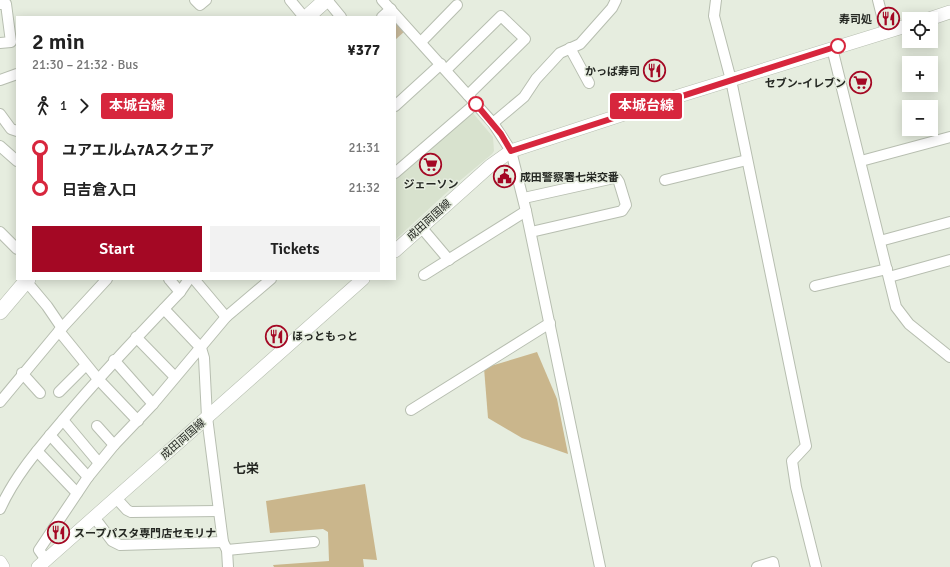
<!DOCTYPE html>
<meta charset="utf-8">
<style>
:root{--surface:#fff;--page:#f2f2f2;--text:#222;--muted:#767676;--accent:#a40824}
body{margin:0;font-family:Signika,"Noto Sans JP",sans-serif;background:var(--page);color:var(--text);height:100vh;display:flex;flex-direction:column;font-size:15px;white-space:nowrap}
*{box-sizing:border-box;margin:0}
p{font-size:13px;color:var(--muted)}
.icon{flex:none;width:22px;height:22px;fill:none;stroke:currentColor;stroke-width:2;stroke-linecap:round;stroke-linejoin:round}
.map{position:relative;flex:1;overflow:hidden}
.side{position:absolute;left:16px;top:16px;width:380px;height:264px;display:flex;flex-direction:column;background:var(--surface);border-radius:0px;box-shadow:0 2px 10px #0003}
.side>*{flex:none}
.badge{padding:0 8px;border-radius:3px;font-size:14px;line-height:26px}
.controls{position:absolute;left:902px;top:12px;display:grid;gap:8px}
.controls a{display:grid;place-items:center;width:36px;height:36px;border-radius:0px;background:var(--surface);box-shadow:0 2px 10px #0003;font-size:20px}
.map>.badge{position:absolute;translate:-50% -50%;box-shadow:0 0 0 2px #fff}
.legs{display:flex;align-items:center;gap:6px;height:44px;padding:0 16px;font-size:13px}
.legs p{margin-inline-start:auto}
.headline{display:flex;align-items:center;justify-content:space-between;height:68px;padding:0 16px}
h1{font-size:22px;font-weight:600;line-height:30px}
.action{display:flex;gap:8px;margin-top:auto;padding:8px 16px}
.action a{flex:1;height:46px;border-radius:0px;background:var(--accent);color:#fff;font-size:16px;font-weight:600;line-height:46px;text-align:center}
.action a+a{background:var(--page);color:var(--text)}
ul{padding:0 16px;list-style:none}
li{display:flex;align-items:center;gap:14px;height:40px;font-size:15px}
li i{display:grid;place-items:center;width:6px;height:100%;margin:0 5px;background:currentColor}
li i::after{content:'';width:10px;height:10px;margin:-5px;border:3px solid;border-radius:50%;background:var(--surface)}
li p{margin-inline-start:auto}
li:first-child i{background:linear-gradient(#0000 50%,currentColor 0)}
li:last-child i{background:linear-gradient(currentColor 50%,#0000 0)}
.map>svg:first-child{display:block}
</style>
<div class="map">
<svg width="950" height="567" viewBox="0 0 950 567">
<rect width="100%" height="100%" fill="#e6eddf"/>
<polygon fill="#d8e2ce" points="472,112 493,137 494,151 492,154 457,183 395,240 395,176"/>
<polygon fill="#c9ba9b" points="395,20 405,31 395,40"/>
<g fill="#cab68c">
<polygon points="537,352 557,399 568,454 522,438 488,418 484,368"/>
<polygon points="365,484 377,560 363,559 364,567 274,567 273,565 329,561 328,532 323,529 270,533 266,501"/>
</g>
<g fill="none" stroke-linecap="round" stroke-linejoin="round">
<defs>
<g id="minor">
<polyline points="195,0 200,5 206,0"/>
<polyline points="290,0 304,17"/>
<polyline points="327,0 341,17"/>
<polyline points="382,0 493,123 511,151 526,211 600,567"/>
<polyline points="716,0 714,16 731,80 806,446 792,461 796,487 816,567"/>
<polyline points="878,0 886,32"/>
<polyline points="0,4 6,4 11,42 0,43"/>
<polyline points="382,17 391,9"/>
<polyline points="421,42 457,5"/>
<polyline points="570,48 589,83"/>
<polyline points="832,48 896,307 909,324 950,357"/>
<polyline points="446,70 501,16 525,39 468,95"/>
<polyline points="0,80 17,74"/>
<polyline points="395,106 441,64"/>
<polyline points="0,114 11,129 17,131"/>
<polyline points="493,123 524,97 536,79 560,53 580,44 612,8 616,0"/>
<polyline points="0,146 17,161"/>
<polyline points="861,161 950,137"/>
<polyline points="395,173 475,104"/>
<polyline points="665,180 747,160"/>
<polyline points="524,198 614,178 617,179 619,182 626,205 622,211 531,232"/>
<polyline points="421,227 449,260"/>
<polyline points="0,232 17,249"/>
<polyline points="880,241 950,222"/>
<polyline points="424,275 526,211"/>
<polyline points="889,277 950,260"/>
<polyline points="169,279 180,292"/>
<polyline points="194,279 226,317"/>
<polyline points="26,281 47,306 62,328"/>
<polyline points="815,286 887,269"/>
<polyline points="164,309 201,348 204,358 207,417 219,511 223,542 227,550 228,567"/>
<polyline points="59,331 98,379 138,421"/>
<polyline points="136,337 175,377"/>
<polyline points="114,360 153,404"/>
<polyline points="22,373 40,393"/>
<polyline points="59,392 86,365"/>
<polyline points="0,402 59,331 107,279"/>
<polyline points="411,410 550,323"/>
<polyline points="63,420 99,463"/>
<polyline points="97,426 114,445"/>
<polyline points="50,435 88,477"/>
<polyline points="37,451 77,493"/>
<polyline points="116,498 127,510 131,512 219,511"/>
<path d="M 0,509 C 14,478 35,453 57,427 C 96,380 138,336 180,292 L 189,279"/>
<polyline points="94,517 112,541 120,545 223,542"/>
<polyline points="227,550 314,542"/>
<polyline points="46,560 39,550 88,477 114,445 153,404 226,317 271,279"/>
<polyline points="757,567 773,562 774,567"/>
</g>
<g id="major">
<polyline points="929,19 950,12"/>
<polyline points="395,251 490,166 511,151 682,95 909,25"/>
<polyline points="0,562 3,567"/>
<polyline points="38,567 363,279"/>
</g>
<g id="highway">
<polyline points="307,17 326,0"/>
<polyline points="0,312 28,279"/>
</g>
</defs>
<use href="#minor" stroke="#b7beb0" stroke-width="12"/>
<use href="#major" stroke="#b7beb0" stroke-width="14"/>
<use href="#highway" stroke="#b7beb0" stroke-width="16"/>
<use href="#minor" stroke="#fff" stroke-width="10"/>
<use href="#major" stroke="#fff" stroke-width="13"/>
<use href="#highway" stroke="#fff" stroke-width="15"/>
</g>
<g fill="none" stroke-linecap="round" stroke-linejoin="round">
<defs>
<polyline id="line-1" points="476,104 501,134 511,151 838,46"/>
</defs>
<use href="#line-1" stroke="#fff" stroke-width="9"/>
<use href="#line-1" stroke="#d7263d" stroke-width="6"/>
</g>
<defs>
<symbol id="restaurant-ring" viewBox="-11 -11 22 22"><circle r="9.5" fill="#e6eddf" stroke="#a40824" stroke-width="1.5"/><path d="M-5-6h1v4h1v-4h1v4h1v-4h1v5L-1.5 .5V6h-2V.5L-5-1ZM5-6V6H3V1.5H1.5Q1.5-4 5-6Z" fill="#a40824"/></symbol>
<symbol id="supermarket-ring" viewBox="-11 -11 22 22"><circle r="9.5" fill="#e6eddf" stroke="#a40824" stroke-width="1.5"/><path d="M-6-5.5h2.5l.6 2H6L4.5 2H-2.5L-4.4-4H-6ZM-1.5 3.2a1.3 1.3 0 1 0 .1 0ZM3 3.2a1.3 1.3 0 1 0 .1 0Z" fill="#a40824"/></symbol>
<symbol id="civic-ring" viewBox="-11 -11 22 22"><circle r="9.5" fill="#e6eddf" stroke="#a40824" stroke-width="1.5"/><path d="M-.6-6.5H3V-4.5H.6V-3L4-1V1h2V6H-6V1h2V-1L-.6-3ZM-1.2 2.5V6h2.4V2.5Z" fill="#a40824"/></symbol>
</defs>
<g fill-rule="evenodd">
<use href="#restaurant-ring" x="876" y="6" width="25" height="25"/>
<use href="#restaurant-ring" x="642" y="58" width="25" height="25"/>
<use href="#supermarket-ring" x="848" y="70" width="25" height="25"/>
<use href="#supermarket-ring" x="418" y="152" width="25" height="25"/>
<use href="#civic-ring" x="492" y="164" width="25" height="25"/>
<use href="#restaurant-ring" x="264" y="324" width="25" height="25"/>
<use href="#restaurant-ring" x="46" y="520" width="25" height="25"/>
</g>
<g fill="#fff" stroke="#d7263d" stroke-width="2">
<circle cx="838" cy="46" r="7"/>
<circle cx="476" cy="104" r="7"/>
</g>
<g text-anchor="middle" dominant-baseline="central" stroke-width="3" stroke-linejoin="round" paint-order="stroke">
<g font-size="11" font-weight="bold" fill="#252823" stroke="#e6eddf" text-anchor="end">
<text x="872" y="19">寿司処</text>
<text x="640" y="71">かっぱ寿司</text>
<text x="846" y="83">セブン-イレブン</text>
<text x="520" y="177" text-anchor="start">成田警察署七栄交番</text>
<text x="431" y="184" text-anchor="middle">ジェーソン</text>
<text x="292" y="336" text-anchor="start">ほっともっと</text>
<text x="74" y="533" text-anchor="start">スープパスタ専門店セモリナ</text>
</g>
<g font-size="11" fill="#252823" stroke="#e6eddf">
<text transform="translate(429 220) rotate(-42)">成田両国線</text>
<text transform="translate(183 439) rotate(-41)">成田両国線</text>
</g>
<g font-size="13" font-weight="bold" fill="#252823" stroke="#e6eddf">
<text x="246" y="469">七栄</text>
</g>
</g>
</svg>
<div class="controls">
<a><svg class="icon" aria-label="locate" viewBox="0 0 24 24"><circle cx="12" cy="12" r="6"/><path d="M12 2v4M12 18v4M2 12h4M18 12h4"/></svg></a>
<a>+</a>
<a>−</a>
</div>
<b class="badge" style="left:646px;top:106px;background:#d7263d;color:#fff">本城台線</b>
<section class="side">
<div class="headline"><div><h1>2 min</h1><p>21:30 – 21:32 · Bus</p></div><b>¥377</b></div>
<div class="legs"><svg class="icon" aria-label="walk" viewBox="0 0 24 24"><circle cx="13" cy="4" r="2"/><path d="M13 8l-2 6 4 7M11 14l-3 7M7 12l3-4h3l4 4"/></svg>1<svg class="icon" aria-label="forward" viewBox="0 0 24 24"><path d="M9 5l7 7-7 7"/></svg><b class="badge" style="background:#d7263d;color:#fff">本城台線</b></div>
<ul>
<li><i style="color:#d7263d"></i><b>ユアエルム7Aスクエア</b><p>21:31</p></li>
<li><i style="color:#d7263d"></i><b>日吉倉入口</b><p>21:32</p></li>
</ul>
<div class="action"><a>Start</a><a>Tickets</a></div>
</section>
</div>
